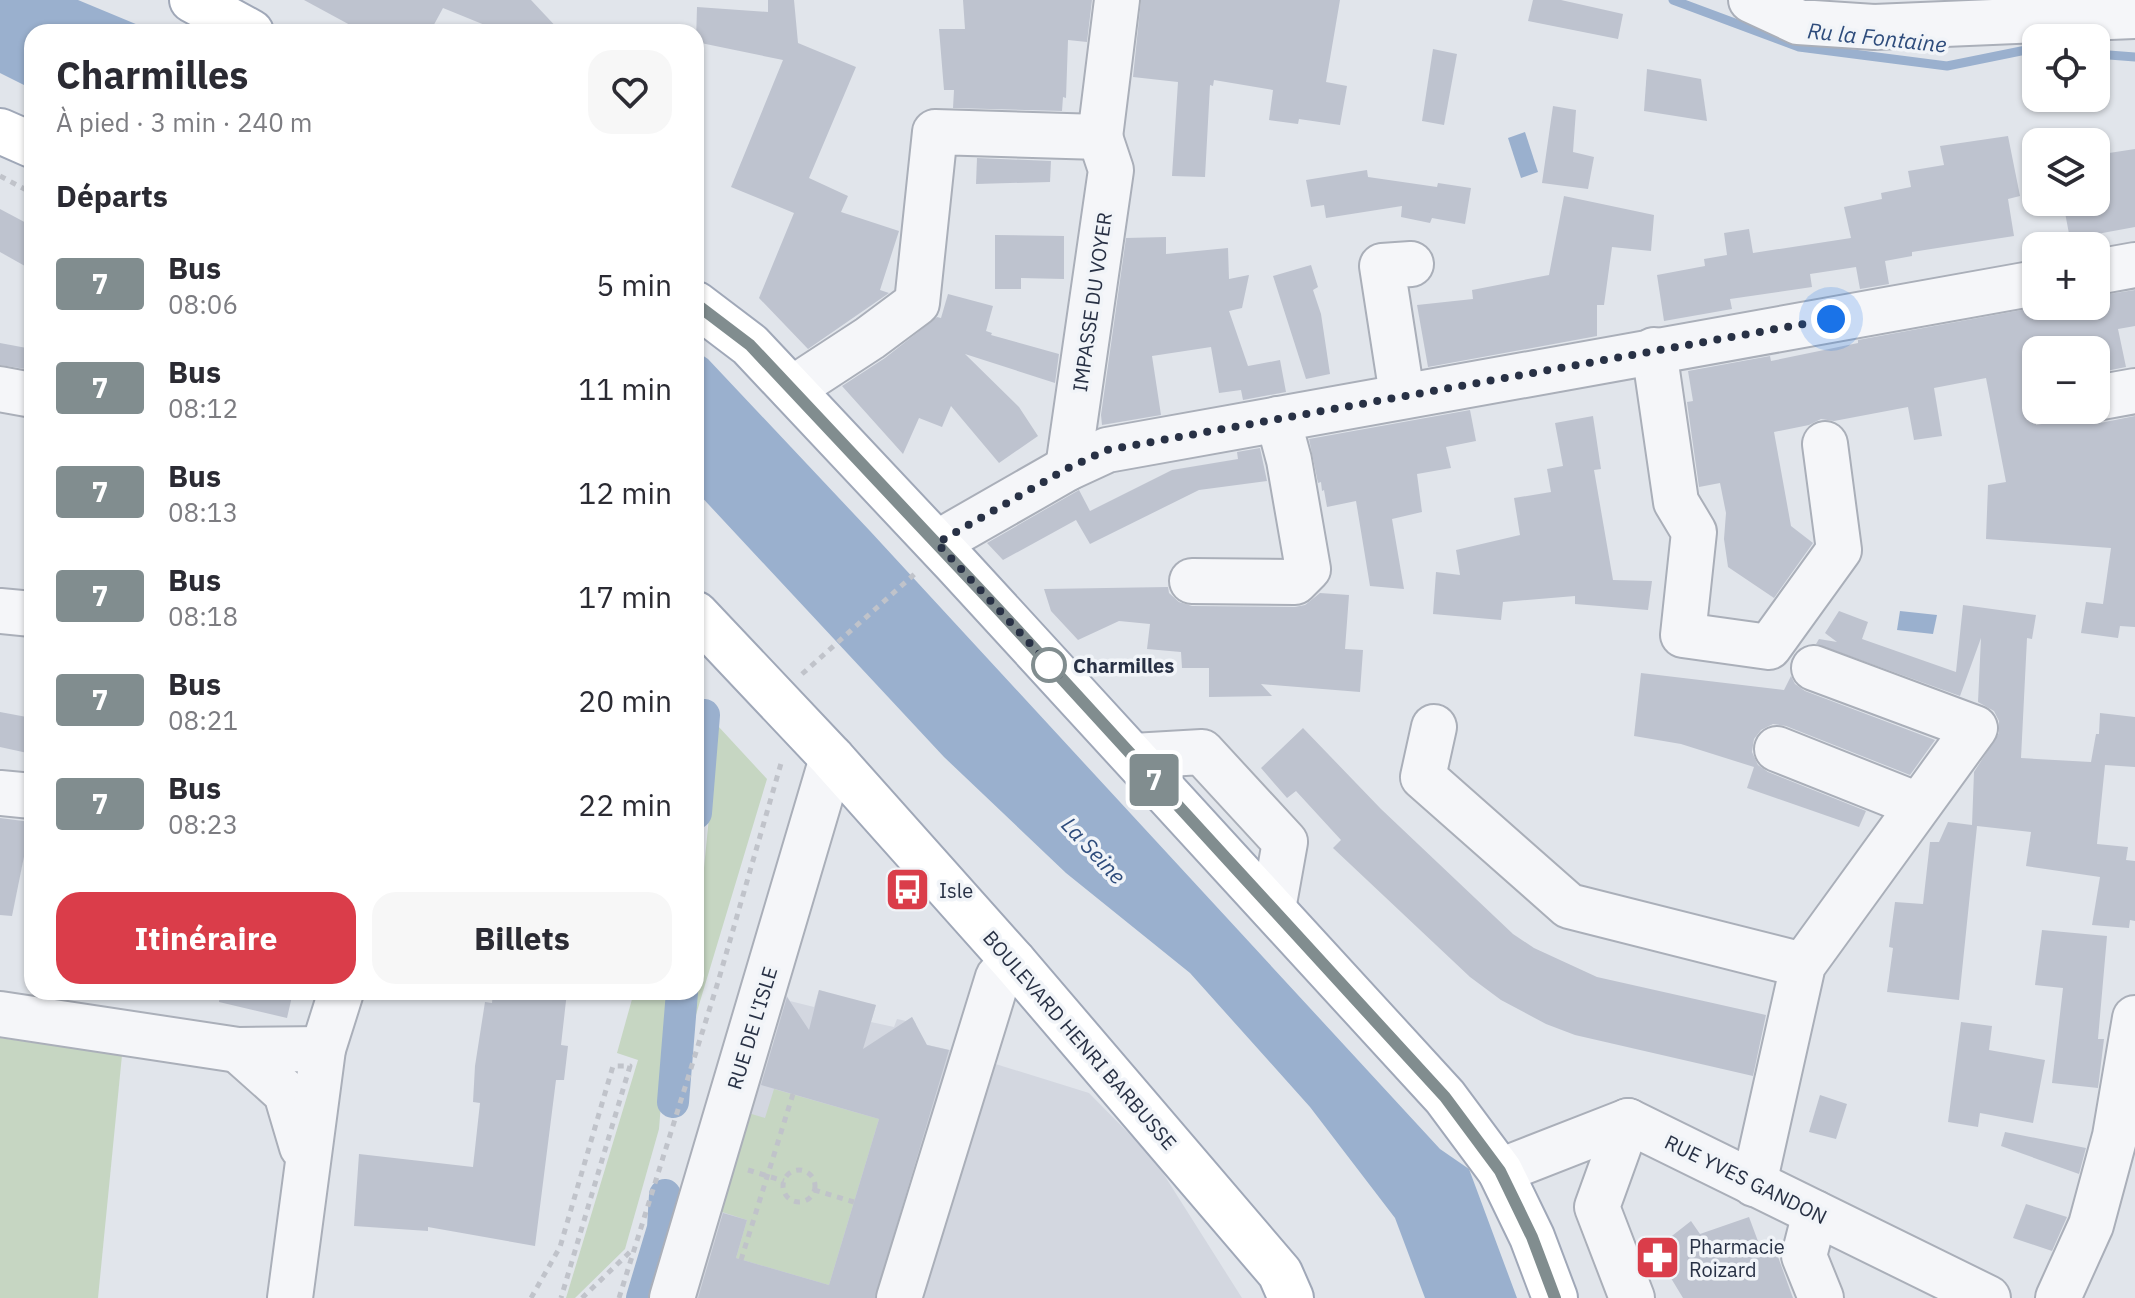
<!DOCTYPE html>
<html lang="fr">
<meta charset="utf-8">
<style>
:root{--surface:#fff;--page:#f7f7f7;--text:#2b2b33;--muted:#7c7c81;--accent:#da3d4a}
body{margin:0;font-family:"IBM Plex Sans",sans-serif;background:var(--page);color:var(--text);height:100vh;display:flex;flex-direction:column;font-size:30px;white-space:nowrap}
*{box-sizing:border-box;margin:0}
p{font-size:26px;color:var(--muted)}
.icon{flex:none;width:44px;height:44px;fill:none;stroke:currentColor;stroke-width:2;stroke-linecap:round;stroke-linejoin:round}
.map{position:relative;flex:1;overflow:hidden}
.drawer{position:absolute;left:24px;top:24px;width:680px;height:976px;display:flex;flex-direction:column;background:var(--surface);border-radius:24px;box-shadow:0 2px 6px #0004}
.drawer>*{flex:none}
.badge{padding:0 16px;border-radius:6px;font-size:28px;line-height:52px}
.buttons{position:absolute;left:2022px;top:24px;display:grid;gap:16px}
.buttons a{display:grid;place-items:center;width:88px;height:88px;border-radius:16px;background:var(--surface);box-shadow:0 2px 6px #0004;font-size:40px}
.you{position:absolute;width:40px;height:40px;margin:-20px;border:6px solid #fff;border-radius:50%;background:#1a73e8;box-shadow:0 0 0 12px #1a73e833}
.map>.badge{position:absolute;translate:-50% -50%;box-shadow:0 0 0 4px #fff}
h2{padding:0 32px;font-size:30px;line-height:72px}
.round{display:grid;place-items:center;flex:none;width:84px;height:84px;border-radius:24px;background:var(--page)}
.summary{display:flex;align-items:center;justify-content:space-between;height:136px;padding:0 32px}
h1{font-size:38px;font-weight:800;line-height:60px}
.action{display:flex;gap:16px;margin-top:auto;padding:16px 32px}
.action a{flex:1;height:92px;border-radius:24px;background:var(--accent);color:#fff;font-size:32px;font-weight:800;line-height:92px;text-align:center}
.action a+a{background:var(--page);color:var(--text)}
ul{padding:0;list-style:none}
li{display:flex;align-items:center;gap:24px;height:104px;padding:0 32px}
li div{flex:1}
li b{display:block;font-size:30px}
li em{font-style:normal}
li .badge{min-width:88px;font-weight:700;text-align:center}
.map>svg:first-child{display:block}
</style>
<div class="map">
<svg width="2135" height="1298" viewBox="0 0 2135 1298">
<rect width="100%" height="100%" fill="#e1e5eb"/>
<polygon fill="#d3d7e0" points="782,988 790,1001 814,1007 819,990 826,992 823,1009 864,1019 868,1003 876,1005 871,1022 894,1027 897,1019 906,1021 912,1017 916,1024 907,1040 954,1051 1089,1093 1154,1159 1242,1298 691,1298 768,1051 772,1047 783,1005 775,992"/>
<g fill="#c6d6c2">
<polygon points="718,726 767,779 686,1048 692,992 696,992 696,949"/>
<polygon points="634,992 670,992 659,1129 625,1249 575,1298 566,1298 638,1060 617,1053"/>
<polygon points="0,1038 122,1055 98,1298 0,1298"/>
<polygon points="774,1089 879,1119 829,1285 736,1258 747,1220 716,1210 745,1112 765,1118"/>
</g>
<g fill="#9ab0ce">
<polygon points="0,0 78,0 155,32 32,32 32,89 0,73"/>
<polygon points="1525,132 1538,172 1521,178 1508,138"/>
<polygon points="696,351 708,359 870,531 1440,1149 1469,1169 1517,1298 1425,1298 1395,1218 1310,1107 1190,973 1066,873 944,757 696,491"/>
<polygon points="1900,611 1937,615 1933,634 1897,630"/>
</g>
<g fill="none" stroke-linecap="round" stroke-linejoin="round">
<g stroke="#9ab0ce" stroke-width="9">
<polyline points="1673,0 1799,47 1947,66 2036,48"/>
<polyline points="2096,54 2135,57"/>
</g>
<g stroke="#9ab0ce" stroke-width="32">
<polyline points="696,813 704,715"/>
<polyline points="673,1102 682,992"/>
<polyline points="642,1298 663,1228 665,1195"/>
</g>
</g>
<g fill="#bec3cf">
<polygon points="304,0 531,0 561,32 502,32 443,8 430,32 363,32"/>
<polygon points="768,0 794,0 798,43 856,67 809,178 848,196 841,212 899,231 880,290 889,293 808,349 759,298 794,213 731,187 783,60 696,42 697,7 768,12"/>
<polygon points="963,0 1092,0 1087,42 1068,40 1066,98 1063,97 1062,111 953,108 954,90 944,90 939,29 965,29"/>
<polygon points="1141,0 1340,0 1326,82 1347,86 1340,125 1299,119 1298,124 1269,120 1273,90 1214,80 1213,86 1210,85 1205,177 1172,176 1178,82 1133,77"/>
<polygon points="1533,0 1561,0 1623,14 1618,39 1528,21"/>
<polygon points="1433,49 1457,54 1444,125 1422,121"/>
<polygon points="1647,69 1701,79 1707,121 1644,111"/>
<polygon points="1553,106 1576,110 1573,152 1594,157 1588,189 1542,183"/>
<polygon points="2008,136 2020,196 2008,199 2014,236 1912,252 1912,256 1885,261 1889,284 1860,289 1856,267 1810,274 1812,287 1730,299 1732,309 1664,321 1657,275 1705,266 1704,259 1727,255 1724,233 1749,229 1753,253 1851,238 1844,207 1882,199 1881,193 1911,187 1908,171 1944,165 1940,146"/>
<polygon points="2135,149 2135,227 2070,239 2063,202 2096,202 2096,155"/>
<polygon points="977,158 1051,161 1050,182 976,184"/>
<polygon points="1367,170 1368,177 1437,187 1438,183 1471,188 1465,224 1432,218 1430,223 1401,217 1402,206 1326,218 1324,205 1311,207 1306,180"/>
<polygon points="1564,196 1654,215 1651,251 1612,247 1604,305 1597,305 1597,336 1428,367 1417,305 1473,299 1472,290 1549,275"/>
<polygon points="0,209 32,226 32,270 0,252"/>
<polygon points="995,235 1064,236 1064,279 1021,278 1021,289 995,289"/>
<polygon points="1166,237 1166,254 1228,248 1229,279 1249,275 1242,308 1229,311 1248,366 1280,360 1286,392 1243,400 1241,390 1219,393 1211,347 1152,356 1161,415 1102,425 1101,415 1126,238"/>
<polygon points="1311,265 1318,287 1313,290 1321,314 1330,374 1306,379 1273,276"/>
<polygon points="2135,290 2135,326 2118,329 2126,367 2096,373 2096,350 2036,350 2036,425 2081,417 2088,422 2100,423 2135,416 2135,627 2120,626 2118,638 2081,633 2086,602 2103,604 2111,548 1986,539 1988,485 2006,482 1986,378 1934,388 1942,436 1914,440 1908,407 1834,421 1821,419 1809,425 1774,432 1791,526 1813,543 1774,598 1728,567 1724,539 1726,513 1720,483 1699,487 1687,402 1693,401 1688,371 1770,356 1771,361 1858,343 1858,340 2044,306 2096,306 2096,296"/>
<polygon points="948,294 993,306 986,331 992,333 991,335 1059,354 1055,383 965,354 1019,407 1038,436 999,463 951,406 942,427 919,418 903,454 842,386 885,358 937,317 941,318"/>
<polygon points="0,343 32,349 32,370 0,365"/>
<polygon points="1470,410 1476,441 1446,447 1451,468 1417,474 1422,512 1392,519 1404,589 1370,586 1356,501 1327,507 1324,490 1322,491 1321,482 1318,483 1309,439"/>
<polygon points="1593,416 1601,469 1594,470 1613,580 1652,581 1648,610 1575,604 1575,596 1503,602 1501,620 1433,614 1436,572 1460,575 1456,550 1520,535 1514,498 1551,492 1547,469 1563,466 1555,423"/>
<polygon points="1260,448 1267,481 1199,490 1090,544 1076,520 1003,560 987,543 1079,490 1090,511 1172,470 1238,459 1237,452"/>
<polygon points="1168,587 1169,593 1179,602 1192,606 1295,607 1305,605 1320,593 1349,595 1345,649 1363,650 1360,692 1261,684 1272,696 1209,697 1209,668 1182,668 1181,652 1147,649 1150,624 1119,621 1078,640 1051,611 1044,589"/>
<polygon points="1963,605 2036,615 2032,639 2027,638 2021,758 2091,762 2096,734 2099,734 2100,713 2135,717 2135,767 2105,765 2097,844 2128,847 2126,860 2135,861 2135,921 2130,920 2129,928 2092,925 2100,877 2026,866 2031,832 1977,826 1959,1000 1887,992 1893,948 1889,947 1895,902 1923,904 1930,842 1939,842 1948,822 1972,825 1974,772 1999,733 1999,721 1994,711 1978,702 1981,638 1960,696 1816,644 1819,639 1837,642 1825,633 1839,611 1868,622 1862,639 1956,672"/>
<polygon points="1641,673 1784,690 1791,676 1795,684 1805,691 1935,740 1910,775 1786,726 1773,724 1761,730 1754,739 1752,752 1758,765 1768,772 1866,811 1859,827 1747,788 1754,767 1681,744 1634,736"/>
<polygon points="0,712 32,718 32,754 0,747"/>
<polygon points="1303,728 1381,809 1513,934 1534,948 1597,977 1766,1015 1753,1076 1575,1035 1546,1024 1501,1000 1470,977 1333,848 1341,840 1296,791 1287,798 1261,768"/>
<polygon points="0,818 31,822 12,916 0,915"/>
<polygon points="2042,930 2107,936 2098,1039 2104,1039 2098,1088 2052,1083 2063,988 2035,985"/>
<polygon points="819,990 876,1005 863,1049 912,1017 927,1045 949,1050 875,1298 698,1298 723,1213 747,1220 736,1258 829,1285 879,1119 761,1085 787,997 809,1030"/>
<polygon points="220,992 293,992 287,1018 219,1002"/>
<polygon points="493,992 567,992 561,1045 568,1046 564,1080 556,1080 535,1246 428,1227 428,1231 354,1226 359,1154 473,1167 480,1103 473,1102 475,1066 485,1002 492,1003"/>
<polygon points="1961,1022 1992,1026 1989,1050 2045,1060 2033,1123 1980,1113 1978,1127 1948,1122"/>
<polygon points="1820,1095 1847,1104 1836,1139 1809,1132"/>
<polygon points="2005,1132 2086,1148 2079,1174 2001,1146"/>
<polygon points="2026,1204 2067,1217 2052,1251 2013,1238"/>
<polygon points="1749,1217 1759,1244 1765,1242 1770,1256 1777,1254 1793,1298 1683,1298 1654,1250 1691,1221 1700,1234"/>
</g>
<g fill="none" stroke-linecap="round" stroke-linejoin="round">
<defs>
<g id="minor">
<polyline points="1751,0 1798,22 1874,27 2135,16"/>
<polyline points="2096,272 2135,265"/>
<polyline points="1654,350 1676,502 1694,532 1683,635 1769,647 1839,550 1825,444"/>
<polyline points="0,389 32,395"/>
<polyline points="792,389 870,338 917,303 935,132 1100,137 1117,0"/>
<polyline points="1402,395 1382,266 1411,264"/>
<polyline points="2096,398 2135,391"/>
<polyline points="1068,468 1111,170 1100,137"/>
<polyline points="937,543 1068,468 1107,450 2036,283"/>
<polyline points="1192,581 1295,582 1308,569 1289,460 1278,419"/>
<polyline points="0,611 32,614"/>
<polyline points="1434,727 1423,777 1569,906 1803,965"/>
<polyline points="1777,749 1918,805"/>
<polyline points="1133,756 1202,752 1285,842 1273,909"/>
<polyline points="0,793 32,796"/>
<polyline points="0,1014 238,1050 323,1049"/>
<polyline points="238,1050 286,1093 302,1147"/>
<polyline points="1628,1121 1597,1207 1632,1298"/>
<polyline points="1500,1171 1628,1121 1988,1298"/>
<polyline points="1754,1184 1803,965 1975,728 1814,668"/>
<polyline points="1815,1213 1804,1256 1821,1298"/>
<polyline points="290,1298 323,1049 341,992"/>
<polyline points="672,1298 832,758"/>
<polyline points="899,1298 998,977 1014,962"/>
<polyline points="2058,1298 2091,1225 2115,1136 2135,1018"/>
</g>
<g id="major">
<polyline points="192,0 251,32"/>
<polyline points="0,131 32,145"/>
<polyline points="696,304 750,345 956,564 1445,1097 1500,1171 1532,1237 1555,1298"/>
<polyline points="696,614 832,758 1014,962 1280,1273 1291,1298"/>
</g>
</defs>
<use href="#minor" stroke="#aaafb9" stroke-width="48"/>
<use href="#major" stroke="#a0a8b8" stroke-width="48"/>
<g stroke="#c0c3ca" stroke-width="5" stroke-dasharray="6 6" stroke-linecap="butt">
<polyline points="0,176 32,193"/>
<polyline points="802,674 917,572"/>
<polyline points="748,1170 784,1181"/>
<circle cx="799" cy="1186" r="16"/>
<polyline points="814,1190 854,1202"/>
<polyline points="741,1260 793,1094"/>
<polyline points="531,1298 560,1247 613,1066 630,1066 561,1298"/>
<polyline points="582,1298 633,1249"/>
<polyline points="619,1298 718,982 782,760"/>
</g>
<use href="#minor" stroke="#f5f6f9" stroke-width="44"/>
<use href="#major" stroke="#fff" stroke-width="44"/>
</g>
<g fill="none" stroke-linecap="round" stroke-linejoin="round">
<defs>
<polyline id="line" points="696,304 750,345 997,608 1445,1097 1500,1171 1532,1237 1555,1298"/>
</defs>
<use href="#line" stroke="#fff" stroke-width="18"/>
<use href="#line" stroke="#818d8f" stroke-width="12"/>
<polyline stroke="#283145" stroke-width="8" stroke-dasharray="0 14.4" points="1049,665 1059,675 937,543 1068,468 1107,450 1831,319"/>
</g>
<defs>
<symbol id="bus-square" viewBox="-11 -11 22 22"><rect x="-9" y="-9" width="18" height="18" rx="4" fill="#da3d4a" stroke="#f1f4f8"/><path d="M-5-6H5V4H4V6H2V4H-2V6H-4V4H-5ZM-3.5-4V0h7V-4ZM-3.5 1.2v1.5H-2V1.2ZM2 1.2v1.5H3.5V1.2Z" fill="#fff"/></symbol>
<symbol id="pharmacy-square" viewBox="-11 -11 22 22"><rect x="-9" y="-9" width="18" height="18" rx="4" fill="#da3d4a" stroke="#f1f4f8"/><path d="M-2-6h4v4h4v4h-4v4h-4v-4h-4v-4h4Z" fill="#fff"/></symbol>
</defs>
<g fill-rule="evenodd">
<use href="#bus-square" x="882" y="864" width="51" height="51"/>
<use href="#pharmacy-square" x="1632" y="1232" width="51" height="51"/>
</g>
<circle fill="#fff" stroke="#818d8f" stroke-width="4" cx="1049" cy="665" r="16"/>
<g text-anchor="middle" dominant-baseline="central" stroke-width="7" stroke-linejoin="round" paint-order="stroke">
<g font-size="20" fill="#283145" stroke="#f1f4f8">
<text transform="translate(1092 302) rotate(-82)">IMPASSE DU VOYER</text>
<text transform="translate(752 1028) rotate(-73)">RUE DE L'ISLE</text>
<text transform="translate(1080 1040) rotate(49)">BOULEVARD HENRI BARBUSSE</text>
<text transform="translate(1746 1179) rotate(26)">RUE YVES GANDON</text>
</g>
<g font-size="20" font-weight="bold" fill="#283145" stroke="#f1f4f8" text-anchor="start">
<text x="1073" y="665">Charmilles</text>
</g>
<g font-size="20" fill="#283145" stroke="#f1f4f8" text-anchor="start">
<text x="939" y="890">Isle</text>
<text x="1689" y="1246">Pharmacie<tspan x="1689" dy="23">Roizard</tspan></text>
</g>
<g font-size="22" font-style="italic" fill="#2e4c7c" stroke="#f1f4f8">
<text transform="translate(1877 37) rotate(6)">Ru la Fontaine</text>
<text transform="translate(1094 850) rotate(47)">La Seine</text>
</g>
</g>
</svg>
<div class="buttons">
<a><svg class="icon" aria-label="locate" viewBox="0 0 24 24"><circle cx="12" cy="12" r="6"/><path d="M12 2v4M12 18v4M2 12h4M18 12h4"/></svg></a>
<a><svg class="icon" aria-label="layers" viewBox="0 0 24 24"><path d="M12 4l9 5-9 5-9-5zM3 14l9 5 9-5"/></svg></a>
<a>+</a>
<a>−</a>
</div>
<div class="you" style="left:1831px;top:319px"></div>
<b class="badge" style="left:1154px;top:780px;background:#818d8f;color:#fff">7</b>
<section class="drawer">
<div class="summary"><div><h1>Charmilles</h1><p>À pied · 3 min · 240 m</p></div><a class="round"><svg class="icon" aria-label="heart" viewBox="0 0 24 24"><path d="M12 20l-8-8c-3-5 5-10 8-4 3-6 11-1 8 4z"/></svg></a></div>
<h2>Départs</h2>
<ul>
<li><span class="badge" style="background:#818d8f;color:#fff">7</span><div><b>Bus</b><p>08:06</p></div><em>5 min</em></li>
<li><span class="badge" style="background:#818d8f;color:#fff">7</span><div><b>Bus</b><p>08:12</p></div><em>11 min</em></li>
<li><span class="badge" style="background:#818d8f;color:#fff">7</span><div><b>Bus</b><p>08:13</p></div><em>12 min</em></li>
<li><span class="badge" style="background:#818d8f;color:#fff">7</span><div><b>Bus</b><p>08:18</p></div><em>17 min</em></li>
<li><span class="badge" style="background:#818d8f;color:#fff">7</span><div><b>Bus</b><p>08:21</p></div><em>20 min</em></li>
<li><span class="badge" style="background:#818d8f;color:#fff">7</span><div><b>Bus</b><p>08:23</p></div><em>22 min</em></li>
</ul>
<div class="action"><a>Itinéraire</a><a>Billets</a></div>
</section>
</div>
